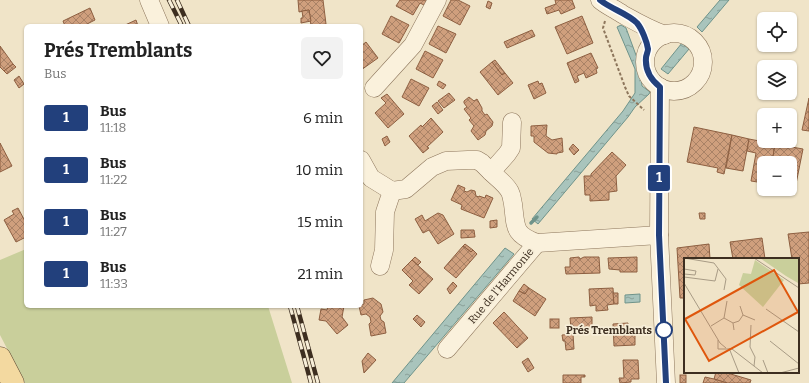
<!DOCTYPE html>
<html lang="fr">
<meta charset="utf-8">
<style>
:root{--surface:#fff;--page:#f2f2f2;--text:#222;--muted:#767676}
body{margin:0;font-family:Bitter,serif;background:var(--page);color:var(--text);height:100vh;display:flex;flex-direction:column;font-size:15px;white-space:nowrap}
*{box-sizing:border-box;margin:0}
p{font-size:13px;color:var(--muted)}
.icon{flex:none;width:22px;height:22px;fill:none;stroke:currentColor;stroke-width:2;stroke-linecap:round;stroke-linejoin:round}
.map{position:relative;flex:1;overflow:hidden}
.panel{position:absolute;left:24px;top:24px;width:339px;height:284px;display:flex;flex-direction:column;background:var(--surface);border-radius:6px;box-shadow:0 1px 3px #0004}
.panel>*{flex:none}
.badge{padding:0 8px;border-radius:3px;font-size:14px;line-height:26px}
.controls{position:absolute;left:757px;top:12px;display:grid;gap:8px}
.controls a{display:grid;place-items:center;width:40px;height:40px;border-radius:6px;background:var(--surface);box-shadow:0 1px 3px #0004;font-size:20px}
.map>.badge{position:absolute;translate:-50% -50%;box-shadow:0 0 0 2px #fff}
.round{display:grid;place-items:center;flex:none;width:42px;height:42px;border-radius:6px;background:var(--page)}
.headline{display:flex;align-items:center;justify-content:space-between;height:68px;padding:0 20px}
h1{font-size:19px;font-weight:700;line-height:30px}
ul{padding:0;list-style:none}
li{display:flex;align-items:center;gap:12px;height:52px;padding:0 20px}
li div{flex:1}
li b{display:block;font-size:15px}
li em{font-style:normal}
li .badge{min-width:44px;font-weight:700;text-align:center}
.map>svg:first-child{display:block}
</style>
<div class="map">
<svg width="809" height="383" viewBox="0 0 809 383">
<defs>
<pattern id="water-ripples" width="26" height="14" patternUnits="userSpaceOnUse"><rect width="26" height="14" fill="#a9c4bc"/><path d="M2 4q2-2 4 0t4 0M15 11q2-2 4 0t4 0" fill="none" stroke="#8ba098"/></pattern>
<pattern id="building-cross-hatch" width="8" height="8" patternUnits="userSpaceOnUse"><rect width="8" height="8" fill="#cf9f7d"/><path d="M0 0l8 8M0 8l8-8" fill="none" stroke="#a98266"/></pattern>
</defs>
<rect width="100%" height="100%" fill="#f0e4c8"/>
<polygon fill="#c9cf9b" points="26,249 26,306 268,306 292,383 25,383 0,335 0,260"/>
<g fill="url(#water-ripples)" stroke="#6f938a">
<polygon points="720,0 729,0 702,32 697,27"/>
<polygon points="621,25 626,28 640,66 642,86 650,92 649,94 635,107 628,117 538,224 532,219 623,111 635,93 635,69 617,27"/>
<polygon points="682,43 689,49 668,74 661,69"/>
<polygon points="505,248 514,254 404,383 392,383"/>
<polygon points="640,294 640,302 625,303 625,295"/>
</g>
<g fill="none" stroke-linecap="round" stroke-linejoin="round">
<polyline stroke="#6f938a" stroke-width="3.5" points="531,223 537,217"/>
</g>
<g fill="url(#building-cross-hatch)" stroke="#8d5f41">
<polygon points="298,0 323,0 326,24 311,26 309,10 299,12"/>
<polygon points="400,0 429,0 426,6 420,3 413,15 396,6"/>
<polygon points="451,0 458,0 470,6 460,25 443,16"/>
<polygon points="555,0 572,0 575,8 561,14 559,10 547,14 545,8 556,4"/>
<polygon points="488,1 492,3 490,9 486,7"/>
<polygon points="90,8 95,20 85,25 86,26 75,26 74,24 70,26 65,26 63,21"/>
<polygon points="309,10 311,21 301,23 301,18 303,18 302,11"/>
<polygon points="391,16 409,25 399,43 382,34"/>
<polygon points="582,16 593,43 567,54 555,27"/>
<polygon points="136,20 138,26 123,26"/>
<polygon points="438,26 456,34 446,53 429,44"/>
<polygon points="532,30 535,36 507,48 504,42"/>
<polygon points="366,42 378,58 361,70 361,46"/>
<polygon points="0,46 13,64 4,71 0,67"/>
<polygon points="425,51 443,60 433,78 416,69"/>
<polygon points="591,53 598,68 596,69 597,73 586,78 584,73 577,76 579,81 575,83 567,63"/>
<polygon points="495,60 505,73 502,75 492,62"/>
<polygon points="492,62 502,75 505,73 513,83 498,95 480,72"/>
<polygon points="13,64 16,67 7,74 4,71"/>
<polygon points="19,76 24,84 19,88 14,80"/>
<polygon points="411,79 429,88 419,106 402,97"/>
<polygon points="439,81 446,85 443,89 437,85"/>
<polygon points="538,81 539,84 542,83 546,93 534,99 528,85"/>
<polygon points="449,93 455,100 444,108 438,101"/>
<polygon points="387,94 404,114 388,128 375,113 386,103 381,98"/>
<polygon points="469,97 474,101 477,99 482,108 482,111 485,115 487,114 493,122 492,126 486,131 485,135 478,140 471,131 474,126 469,120 471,118 464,109 467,107 464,103 464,101"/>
<polygon points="809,98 809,131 802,130"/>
<polygon points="437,102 443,110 438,114 432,106"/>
<polygon points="431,118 443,132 427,147 429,148 423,153 409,136 421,125 422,127"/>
<polygon points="547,125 546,136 552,140 562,138 563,152 557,153 557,154 548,153 534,142 534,136 531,136 531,126"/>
<polygon points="694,127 732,135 724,174 717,172 718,168 687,162"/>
<polygon points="732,135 749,139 743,171 726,168"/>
<polygon points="387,136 390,142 385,146 382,139"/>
<polygon points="749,139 775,144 772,163 764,163 764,183 751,181 756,153 747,151"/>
<polygon points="0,143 12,166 0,172"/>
<polygon points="573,144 579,150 574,155 569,149"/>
<polygon points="775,144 803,149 795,189 790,188 790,163 772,163"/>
<polygon points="612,152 626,165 616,176 617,191 609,192 609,200 590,201 590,195 585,195 584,176 591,176 591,174"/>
<polygon points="458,185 465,188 464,191 467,192 471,190 475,191 476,196 479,197 479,196 485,198 486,195 493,198 484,218 461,209 462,205 451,200"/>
<polygon points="18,208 26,223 26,237 16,242 4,220 14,214 12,211"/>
<polygon points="438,213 443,215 454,234 438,244 429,230 423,233 415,219 422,215 425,221"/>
<polygon points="699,213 705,213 705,219 700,219"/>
<polygon points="497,220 497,227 490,228 490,221"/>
<polygon points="461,230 474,230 475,237 461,238"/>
<polygon points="809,232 809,283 798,284 798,259 792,259 788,234"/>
<polygon points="762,238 765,259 733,259 730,242"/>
<polygon points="465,244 473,250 471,252 463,246"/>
<polygon points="709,244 710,259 685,259 685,298 680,298 677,248"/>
<polygon points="463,246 471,252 473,250 477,254 456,278 444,268"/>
<polygon points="415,257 421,262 418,265 412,260"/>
<polygon points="579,257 580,259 584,257 599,257 600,273 566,274 565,267 570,267 570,258"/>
<polygon points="637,257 637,272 620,272 620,270 609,269 608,258"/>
<polygon points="412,260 433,279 419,294 409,285 413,281 402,270"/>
<polygon points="453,282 457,286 450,294 447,289"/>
<polygon points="524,284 529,288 525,294 519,291"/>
<polygon points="529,288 546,299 535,316 513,301 519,291 525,294"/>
<polygon points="613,288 614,304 607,305 608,310 596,311 596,305 590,306 589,289"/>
<polygon points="613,293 618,293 618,304 614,304"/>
<polygon points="373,298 381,304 383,312 380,316 381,320 384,322 386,333 371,336 369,324 371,322 370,317 366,314 361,315 359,306 364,304 364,300"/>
<polygon points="328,306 344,306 342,317 348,325 337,334 326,321 319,320 321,309 327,310"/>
<polygon points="504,312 528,338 517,348 493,323"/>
<polygon points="417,315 425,322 421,327 413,319"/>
<polygon points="592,317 592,328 571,328 570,318"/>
<rect x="550" y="319" width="9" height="9"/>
<polygon points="628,323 628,334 635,333 635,345 614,346 613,324"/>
<polygon points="573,334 574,349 566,350 565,341 563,341 562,335"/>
<polygon points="368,353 376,360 364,373 362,361"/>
<polygon points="528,358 534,368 528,372 522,362"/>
<polygon points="623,360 638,360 639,379 631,379 631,382 620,383 619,378 624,378"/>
<polygon points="716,372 724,372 751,380 750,383 727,383 714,379"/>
<polygon points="563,375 585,375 585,377 581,377 581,383 563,383"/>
<rect x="680" y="375" width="6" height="8"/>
<polygon points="705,377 714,379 727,383 703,383"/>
</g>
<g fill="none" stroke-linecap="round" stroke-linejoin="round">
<defs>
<g id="minor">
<polyline points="149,0 160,26"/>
<path d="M 600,0 C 607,6 615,9 622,14 C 638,23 648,29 665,35"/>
<circle cx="674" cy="62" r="29"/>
<polyline points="660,87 659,235 666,383"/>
<polyline points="374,88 413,45 437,0"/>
<path d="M 512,122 L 511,148 L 507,154 L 491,172 C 497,178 506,184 510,192 C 512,196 512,200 513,204 C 516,227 513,234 537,243 L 659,235"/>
<polyline points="361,160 371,178 392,191 385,212 384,250 380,266"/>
<polyline points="392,191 406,189 432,167 446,161 468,160 477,160 482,163 491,172"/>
<polyline points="447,349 537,243"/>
</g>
<polyline id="major" points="0,358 13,383"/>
</defs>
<use href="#minor" stroke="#8d765c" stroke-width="19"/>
<use href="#major" stroke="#5b4430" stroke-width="23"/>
<polyline stroke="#8d765c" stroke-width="2" stroke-dasharray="3 2" stroke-linecap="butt" points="605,21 603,28 625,87 629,96 644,110"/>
<use href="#minor" stroke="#faf1dc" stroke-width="18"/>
<use href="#major" stroke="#f3d9a0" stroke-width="22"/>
<defs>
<g id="rail">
<polyline points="169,0 182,26"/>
<polyline points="177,0 189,26"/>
<polyline points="290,306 311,383"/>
<polyline points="297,306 318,383"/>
</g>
</defs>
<use href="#rail" stroke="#3d2e20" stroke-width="4.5"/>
<use href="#rail" stroke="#f7eed8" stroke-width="3" stroke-dasharray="9" stroke-linecap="butt"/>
</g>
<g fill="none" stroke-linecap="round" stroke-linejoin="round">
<defs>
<path id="line" d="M 600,0 C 611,9 627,13 637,23 C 642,29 647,42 648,49 C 648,52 646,55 646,58 C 645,70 650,79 660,87 L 659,235 L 666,383"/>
</defs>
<use href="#line" stroke="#fff" stroke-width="9"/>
<use href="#line" stroke="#22407c" stroke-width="6"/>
</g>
<circle fill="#fff" stroke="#22407c" stroke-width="2" cx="664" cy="330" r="8"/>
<g text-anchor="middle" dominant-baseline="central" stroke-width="3.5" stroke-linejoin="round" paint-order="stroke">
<g font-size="11" fill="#3d2e20" stroke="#f7eed8">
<text transform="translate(501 286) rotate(-50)">Rue de l'Harmonie</text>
</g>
<g font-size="11" font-weight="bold" fill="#3d2e20" stroke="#f7eed8" text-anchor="end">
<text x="652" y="330">Prés Tremblants</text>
</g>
</g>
<g transform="translate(684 258)">
<rect width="115" height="115" fill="#f0e4c8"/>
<path d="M 71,2 L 100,22 L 79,49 L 55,27 L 59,15 L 67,16 Z" fill="#c9cf9b"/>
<path d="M 76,0 L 115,0 L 114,25 L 102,18 Z" fill="#c9cf9b"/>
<path fill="none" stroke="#a89b85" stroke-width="1" d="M 0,0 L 30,5 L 42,21 L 40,32M 70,0 L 115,30M 0,11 L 12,13 L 11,17 L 0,16M 0,19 L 31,23 L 34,11M 0,25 L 36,85 L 42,90M 56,48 L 59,57 L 71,62M 82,51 L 115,74M 40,60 L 49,65 L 50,72M 49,65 L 55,63 L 59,57M 67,67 L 66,89 L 71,99 L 70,108M 27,68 L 40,60 L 43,43M 34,82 L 34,91 L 48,91 L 79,115M 86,83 L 115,106M 45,90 L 55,115M 79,102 L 84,115M 96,115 L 115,110"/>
<path fill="#df570d" fill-opacity="0.15" stroke="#df570d" stroke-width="2" d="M 90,12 L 114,54 L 25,103 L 1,61 Z"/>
<rect width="115" height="115" fill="none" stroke="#3d2e20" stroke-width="2"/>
</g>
</svg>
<div class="controls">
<a><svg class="icon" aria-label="locate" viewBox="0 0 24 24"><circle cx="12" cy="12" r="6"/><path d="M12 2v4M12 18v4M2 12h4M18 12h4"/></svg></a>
<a><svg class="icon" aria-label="layers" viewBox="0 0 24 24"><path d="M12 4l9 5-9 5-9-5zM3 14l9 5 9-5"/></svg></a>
<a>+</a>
<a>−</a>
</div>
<b class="badge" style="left:659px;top:178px;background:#22407c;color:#fff">1</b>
<section class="panel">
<div class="headline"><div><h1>Prés Tremblants</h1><p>Bus</p></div><a class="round"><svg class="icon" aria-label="heart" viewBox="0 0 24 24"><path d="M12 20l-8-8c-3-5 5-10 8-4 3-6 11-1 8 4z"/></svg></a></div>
<ul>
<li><span class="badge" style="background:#22407c;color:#fff">1</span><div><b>Bus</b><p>11:18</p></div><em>6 min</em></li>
<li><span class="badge" style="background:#22407c;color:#fff">1</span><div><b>Bus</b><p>11:22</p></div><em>10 min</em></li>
<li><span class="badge" style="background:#22407c;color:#fff">1</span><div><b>Bus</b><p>11:27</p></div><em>15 min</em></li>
<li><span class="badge" style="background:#22407c;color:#fff">1</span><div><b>Bus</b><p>11:33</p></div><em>21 min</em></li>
</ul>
</section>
</div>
